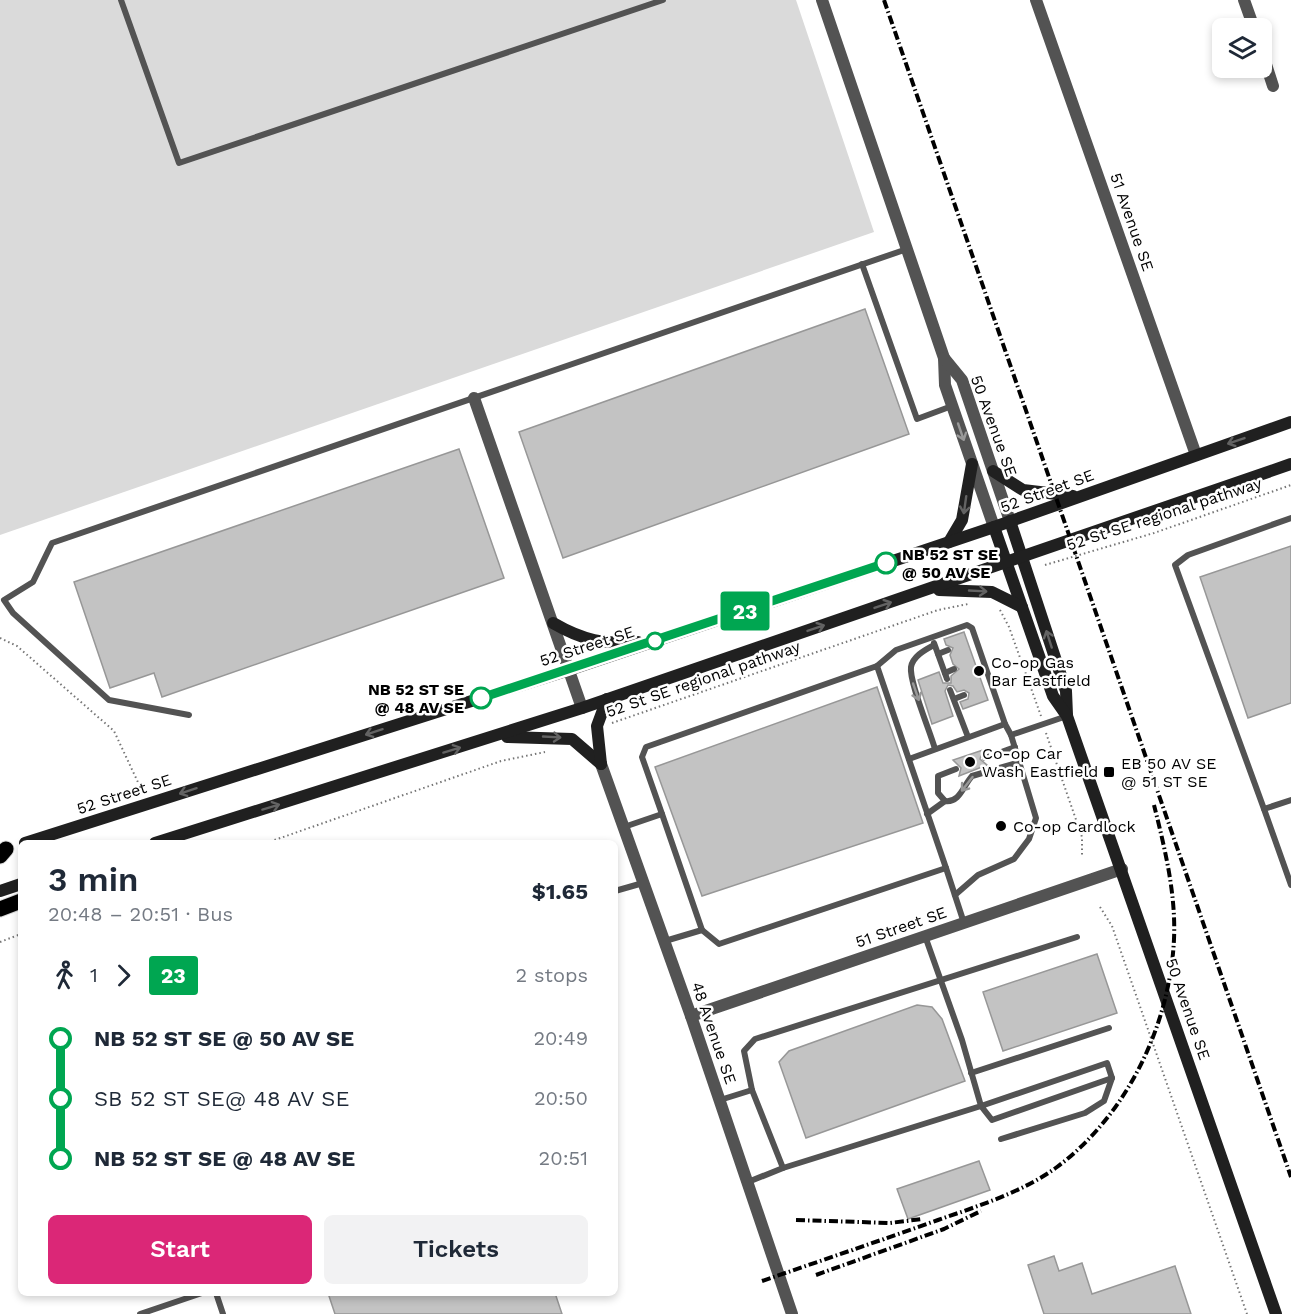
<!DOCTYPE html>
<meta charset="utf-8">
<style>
:root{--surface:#fff;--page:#f2f2f3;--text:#1f2937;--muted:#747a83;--accent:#db2777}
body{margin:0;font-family:"Work Sans",sans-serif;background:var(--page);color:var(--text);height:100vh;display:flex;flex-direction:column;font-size:22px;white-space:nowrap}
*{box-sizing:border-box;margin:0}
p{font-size:20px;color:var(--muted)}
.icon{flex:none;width:33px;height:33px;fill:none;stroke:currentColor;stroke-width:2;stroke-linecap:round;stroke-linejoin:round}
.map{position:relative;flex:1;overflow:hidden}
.panel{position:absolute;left:18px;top:840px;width:600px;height:456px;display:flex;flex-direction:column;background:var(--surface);border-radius:9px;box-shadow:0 3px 9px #0003}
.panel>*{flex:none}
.badge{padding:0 12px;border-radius:4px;font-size:21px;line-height:39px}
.fabs{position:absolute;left:1212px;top:18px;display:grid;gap:12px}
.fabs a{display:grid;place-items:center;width:60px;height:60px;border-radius:9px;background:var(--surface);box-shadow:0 3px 9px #0003;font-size:30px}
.map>.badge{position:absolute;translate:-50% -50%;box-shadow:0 0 0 3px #fff}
.legs{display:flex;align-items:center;gap:9px;height:66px;padding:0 30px;font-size:20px}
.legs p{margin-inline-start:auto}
.headline{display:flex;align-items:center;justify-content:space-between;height:102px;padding:0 30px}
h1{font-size:33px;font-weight:600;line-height:45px}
.primary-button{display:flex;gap:12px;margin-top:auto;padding:12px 30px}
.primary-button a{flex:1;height:69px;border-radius:9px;background:var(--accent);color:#fff;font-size:24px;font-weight:600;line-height:69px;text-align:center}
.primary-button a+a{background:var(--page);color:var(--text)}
ul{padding:0 30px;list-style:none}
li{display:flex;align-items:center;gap:21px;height:60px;font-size:22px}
li i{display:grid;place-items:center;width:9px;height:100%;margin:0 8px;background:currentColor}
li i::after{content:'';width:15px;height:15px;margin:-8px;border:4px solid;border-radius:50%;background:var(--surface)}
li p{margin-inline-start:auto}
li:first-child i{background:linear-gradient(#0000 50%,currentColor 0)}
li:last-child i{background:linear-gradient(currentColor 50%,#0000 0)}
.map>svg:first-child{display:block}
</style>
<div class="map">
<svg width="1291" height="1314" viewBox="0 0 1291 1314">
<rect width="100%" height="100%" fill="#fff"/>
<polygon fill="#dadada" points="0,0 796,0 874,232 0,535"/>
<g fill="#c3c3c3" stroke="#979797" stroke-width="1.5">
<polygon points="865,309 909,434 563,558 519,432"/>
<polygon points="459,449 504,578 162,697 154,673 110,688 74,582"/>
<polygon points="1291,546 1291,703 1248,718 1200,577"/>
<polygon points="964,632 988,700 963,709 960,702 968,699 969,693 964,690 957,692 953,686 948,685 945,691 953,716 932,724 918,680 939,672 943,683 951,683 951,676 959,669 953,664 950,655 953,648 946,645 944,639"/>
<polygon points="877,687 923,823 702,896 655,767"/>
<polygon points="983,750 980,759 987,765 959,776 961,768 953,760"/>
<polygon points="1097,954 1117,1013 1003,1051 983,992"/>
<polygon points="917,1005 932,1007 942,1019 965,1081 806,1138 779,1062 789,1051"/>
<polygon points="979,1161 990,1190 908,1219 897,1189"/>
<polygon points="1054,1256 1059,1271 1082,1263 1092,1294 1175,1266 1191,1314 1044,1314 1028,1265"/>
<polygon points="328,1293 555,1293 562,1314 335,1314"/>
</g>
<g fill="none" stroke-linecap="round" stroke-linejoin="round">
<defs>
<g id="primary">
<polyline points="0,856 6,849"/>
<polyline points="0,909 21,901"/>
</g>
</defs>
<use href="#primary" stroke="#dbdbdb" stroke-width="17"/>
<g stroke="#757575" stroke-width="2" stroke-dasharray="1.5 3" stroke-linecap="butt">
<polyline points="1045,565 1154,533 1291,485"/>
<polyline points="1000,610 1009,627 1041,716"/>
<polyline points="0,638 17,646 114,731 143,793"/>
<polyline points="612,723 938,610 968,604"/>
<polyline points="1046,733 1082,837 1082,856"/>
<polyline points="266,843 501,761 545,752"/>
<polyline points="1100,907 1112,926 1247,1314"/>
<polyline points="0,942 21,934"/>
</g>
<g stroke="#535353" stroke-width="6">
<polyline points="121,0 179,163 663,0"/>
<polyline points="862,264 917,419 952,406"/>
<polyline points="934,643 947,679"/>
<path d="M 934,645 C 925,650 913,656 911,667 C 909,682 930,731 935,749"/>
<polyline points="938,654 948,650"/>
<polyline points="877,666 896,650 967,625 972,628 1005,724"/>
<polyline points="945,673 954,669"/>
<polyline points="950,690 968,737"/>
<polyline points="954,699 964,695"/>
<polyline points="189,715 109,700 13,613 4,600 33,582 52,543 907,249"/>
<polyline points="985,758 1015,747"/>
<polyline points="909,759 1005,724 1011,735 1067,716"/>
<path d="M 956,769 L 938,776 L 938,793 L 945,801 C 960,803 963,786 972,776 L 1020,762"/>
<polyline points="1291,800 1264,809 1291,885"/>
<polyline points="1264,809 1175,565 1188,555 1291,518"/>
<polyline points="662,814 642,757 646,747 877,666 946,868 719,944 702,930"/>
<polyline points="927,814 945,801"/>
<polyline points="624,827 662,814 702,930 665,941"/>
<polyline points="946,868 964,923"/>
<polyline points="615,891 643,883"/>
<polyline points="955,895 978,875 1014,859 1029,839 1036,818 1011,735"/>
<polygon points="1107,1063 1112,1078 992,1120 981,1106"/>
<polyline points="971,1073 1109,1028"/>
<polyline points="720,1100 752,1090"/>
<polyline points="1001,1139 1085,1113 1104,1101 1112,1078"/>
<polyline points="783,1168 752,1090 744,1051 755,1039 1077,937"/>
<polyline points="748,1182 783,1168 981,1106 962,1040 925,936"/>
<polyline points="216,1293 223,1314"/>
<polyline points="140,1314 202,1293"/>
</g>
<g stroke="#535353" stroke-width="12">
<polyline points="822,0 944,358 945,385 994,527"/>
<polyline points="1036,0 1196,455"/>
<polyline points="1244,0 1254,28"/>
<polyline points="1262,52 1273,86"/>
<polyline points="944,358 962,380 1010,521"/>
<polyline points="474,398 582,708"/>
<polyline points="601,764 691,1016 792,1314"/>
<polyline points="691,1016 1122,869"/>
</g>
<g stroke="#202020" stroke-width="12">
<polyline points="993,471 1023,490 1073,496"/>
<polyline points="1010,521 1066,691 1067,715"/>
<polyline points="994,527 1053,696 1067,716 1276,1314"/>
<polyline points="949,542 962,520 972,464"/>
<polyline points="939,590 992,592 1022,607"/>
<path d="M 553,623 C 584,641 603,644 638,642"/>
<polyline points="507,737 572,739 601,764"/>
<polyline points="601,764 597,726 607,699"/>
<polyline points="25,843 569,670 994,527 1291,422"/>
<polyline points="155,843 582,708 1291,464"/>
<polyline points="0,891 21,884"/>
</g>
<use href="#primary" stroke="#000" stroke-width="15"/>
<g stroke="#000" stroke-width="4" stroke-dasharray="9 3 1.5 3" stroke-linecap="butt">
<polyline points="884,0 1291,1177"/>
<polyline points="796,1220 890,1223 922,1219"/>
<polyline points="816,1275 944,1229 981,1211"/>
<path d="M 762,1281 C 820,1261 879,1241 938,1220 C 978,1206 1023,1192 1057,1167 C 1127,1115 1170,1025 1174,939 C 1176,894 1165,849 1154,805"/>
</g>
</g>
<defs><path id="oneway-shaft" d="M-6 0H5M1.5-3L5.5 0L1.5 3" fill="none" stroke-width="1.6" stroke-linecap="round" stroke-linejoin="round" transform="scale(1.5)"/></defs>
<g stroke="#989898">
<use href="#oneway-shaft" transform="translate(961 432) rotate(71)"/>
<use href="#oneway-shaft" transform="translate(916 692) rotate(71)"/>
<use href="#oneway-shaft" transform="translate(967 784) rotate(128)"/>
</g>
<g stroke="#636363">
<use href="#oneway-shaft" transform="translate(1236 441) rotate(161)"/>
<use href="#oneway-shaft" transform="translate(965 505) rotate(98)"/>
<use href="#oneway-shaft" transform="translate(978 591) rotate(3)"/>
<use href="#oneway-shaft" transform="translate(883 605) rotate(-19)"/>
<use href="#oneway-shaft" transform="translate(816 628) rotate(-19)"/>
<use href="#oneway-shaft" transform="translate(1049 639) rotate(-108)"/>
<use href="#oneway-shaft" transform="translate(374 732) rotate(162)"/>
<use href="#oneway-shaft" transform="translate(552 737) rotate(3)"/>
<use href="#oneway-shaft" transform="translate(452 750) rotate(-17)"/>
<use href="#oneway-shaft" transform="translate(188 791) rotate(162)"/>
<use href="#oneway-shaft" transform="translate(271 807) rotate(-17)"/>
</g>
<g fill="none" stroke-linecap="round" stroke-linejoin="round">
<defs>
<polyline id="line-1" points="481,698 886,563"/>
</defs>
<use href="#line-1" stroke="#fff" stroke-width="14"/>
<use href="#line-1" stroke="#00a651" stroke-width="9"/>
</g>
<g fill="#fff" stroke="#00a651" stroke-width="3">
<circle cx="886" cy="563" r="10"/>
<circle cx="655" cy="641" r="8"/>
<circle cx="481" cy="698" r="10"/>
</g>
<g fill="#000" stroke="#fff" stroke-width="2">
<circle cx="979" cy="671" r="6"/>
<circle cx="970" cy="762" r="6"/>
<rect x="1103" y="766" width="12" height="12" rx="3"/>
<circle cx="1001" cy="826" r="6"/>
</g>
<g text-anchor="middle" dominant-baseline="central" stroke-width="5" stroke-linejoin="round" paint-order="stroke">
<g font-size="16" fill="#000" stroke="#fff">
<text transform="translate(1132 222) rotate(71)">51 Avenue SE</text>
<text transform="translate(994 426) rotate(70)">50 Avenue SE</text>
<text transform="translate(1047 491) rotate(-20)">52 Street SE</text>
<text transform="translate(1164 514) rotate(-18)">52 St SE regional pathway</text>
<text transform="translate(587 646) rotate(-18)">52 Street SE</text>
<text transform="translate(703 679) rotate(-19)">52 St SE regional pathway</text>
<text transform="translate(124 794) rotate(-18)">52 Street SE</text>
<text transform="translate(901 927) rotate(-19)">51 Street SE</text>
<text transform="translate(1188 1009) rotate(71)">50 Avenue SE</text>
<text transform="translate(714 1033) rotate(71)">48 Avenue SE</text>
</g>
<g font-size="16" font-weight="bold" fill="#000" stroke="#fff" text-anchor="start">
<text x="902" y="554">NB 52 ST SE<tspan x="902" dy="18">@ 50 AV SE</tspan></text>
<text x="464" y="689" text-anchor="end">NB 52 ST SE<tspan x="464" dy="18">@ 48 AV SE</tspan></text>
</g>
<g font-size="16" fill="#000" stroke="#fff" text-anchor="start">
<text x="991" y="662">Co-op Gas<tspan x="991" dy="18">Bar Eastfield</tspan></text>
<text x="982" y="753">Co-op Car<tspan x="982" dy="18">Wash Eastfield</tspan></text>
<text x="1121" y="763">EB 50 AV SE<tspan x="1121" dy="18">@ 51 ST SE</tspan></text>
<text x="1013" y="826">Co-op Cardlock</text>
</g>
</g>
</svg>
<div class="fabs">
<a><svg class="icon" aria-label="layers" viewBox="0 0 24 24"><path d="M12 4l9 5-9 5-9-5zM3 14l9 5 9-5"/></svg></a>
</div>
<b class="badge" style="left:745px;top:611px;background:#00a651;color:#fff">23</b>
<section class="panel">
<div class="headline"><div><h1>3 min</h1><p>20:48 – 20:51 · Bus</p></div><b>$1.65</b></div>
<div class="legs"><svg class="icon" aria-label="walk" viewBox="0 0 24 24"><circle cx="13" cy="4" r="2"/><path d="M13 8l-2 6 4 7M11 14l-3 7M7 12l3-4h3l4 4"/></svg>1<svg class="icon" aria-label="forward" viewBox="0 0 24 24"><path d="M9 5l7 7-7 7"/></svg><b class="badge" style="background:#00a651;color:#fff">23</b><p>2 stops</p></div>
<ul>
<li><i style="color:#00a651"></i><b>NB 52 ST SE @ 50 AV SE</b><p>20:49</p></li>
<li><i style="color:#00a651"></i><span>SB 52 ST SE@ 48 AV SE</span><p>20:50</p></li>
<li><i style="color:#00a651"></i><b>NB 52 ST SE @ 48 AV SE</b><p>20:51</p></li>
</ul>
<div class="primary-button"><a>Start</a><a>Tickets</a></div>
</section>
</div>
